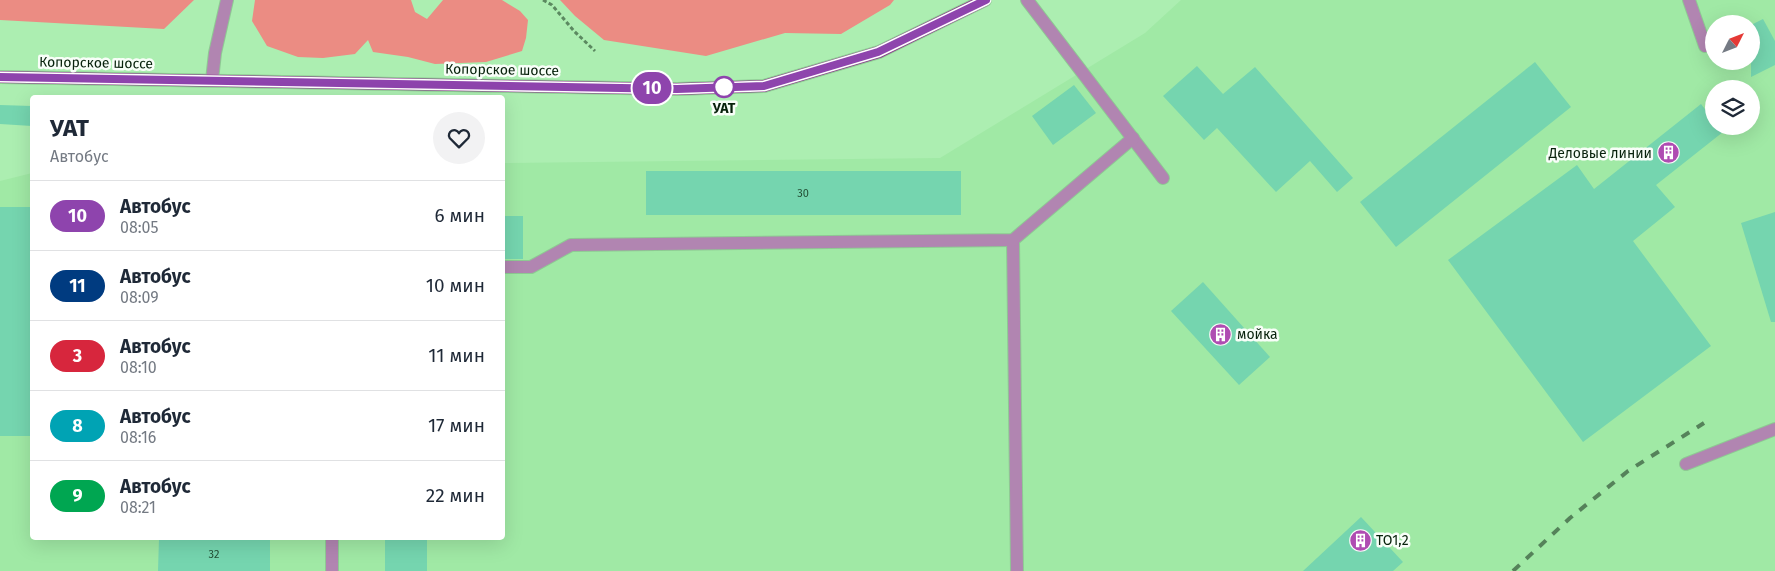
<!DOCTYPE html>
<html lang="ru">
<meta charset="utf-8">
<style>
:root{--surface:#fff;--page:#f2f2f3;--text:#1f2937;--muted:#747a83;--line:#e0e1e3}
body{margin:0;font-family:"Fira Sans",sans-serif;background:var(--page);color:var(--text);height:100vh;display:flex;flex-direction:column;font-size:19px;white-space:nowrap}
*{box-sizing:border-box;margin:0}
p{font-size:16px;color:var(--muted)}
.icon{flex:none;width:28px;height:28px;fill:none;stroke:currentColor;stroke-width:2;stroke-linecap:round;stroke-linejoin:round}
.map{position:relative;flex:1;overflow:hidden}
.drawer{position:absolute;left:30px;top:95px;width:475px;height:445px;display:flex;flex-direction:column;background:var(--surface);border-radius:5px;box-shadow:0 5px 20px #0002}
.drawer>*{flex:none}
.badge{padding:0 10px;border-radius:16px;font-size:18px;line-height:32px}
.needle{width:32px;rotate:48deg}
.buttons{position:absolute;left:1705px;top:15px;display:grid;gap:10px}
.buttons a{display:grid;place-items:center;width:55px;height:55px;border-radius:50%;background:var(--surface);box-shadow:0 5px 20px #0002;font-size:25px}
.map>.badge{position:absolute;translate:-50% -50%;box-shadow:0 0 0 2px #fff}
.round{display:grid;place-items:center;flex:none;width:52px;height:52px;border-radius:26px;background:var(--page)}
.head{display:flex;align-items:center;justify-content:space-between;height:85px;padding:0 20px}
h1{font-size:24px;font-weight:700;line-height:38px}
ul{padding:0;list-style:none}
li{display:flex;align-items:center;gap:15px;height:70px;padding:0 20px;border-top:1px solid var(--line)}
li div{flex:1}
li b{display:block;font-size:19px}
li em{font-style:normal}
li .badge{min-width:55px;font-weight:700;text-align:center}
.map>svg:first-child{display:block}
</style>
<div class="map">
<svg width="1775" height="571" viewBox="0 0 1775 571">
<rect width="100%" height="100%" fill="#aceeb1"/>
<path fill="#a0e9a5" fill-rule="evenodd" d="M 1181,0 L 1775,0 L 1775,571 L 0,571 L 0,181 L 32,173 L 32,538 L 502,538 L 503,163 L 940,158 L 1145,33 ZM 1714,24 L 1751,24 L 1751,61 L 1714,61 ZM 1714,89 L 1751,89 L 1751,126 L 1714,126 Z"/>
<g fill="#eb8c83">
<polygon points="0,0 194,0 164,29 0,20"/>
<polygon points="255,0 411,0 415,12 427,19 443,0 502,0 520,11 528,20 526,38 522,51 486,62 435,64 408,57 373,52 368,40 355,54 323,58 298,57 267,46 252,21"/>
<polygon points="560,0 894,0 890,5 841,34 785,33 706,56 604,40 575,16"/>
</g>
<g fill="#75d5af">
<polygon points="1763,19 1775,41 1775,65 1751,77 1751,25"/>
<polygon points="1535,62 1571,107 1396,247 1360,202"/>
<polygon points="1197,66 1223,94 1255,67 1353,178 1337,192 1310,161 1276,192 1217,128 1204,140 1163,96"/>
<polygon points="1074,85 1096,113 1053,145 1032,116"/>
<polygon points="1701,104 1714,121 1714,126 1718,126 1723,132 1656,185 1675,207 1633,241 1711,346 1583,442 1448,260 1577,165 1594,189"/>
<polygon points="0,105 32,106 32,126 0,124"/>
<rect x="646" y="171" width="315" height="44"/>
<rect x="0" y="207" width="32" height="229"/>
<polygon points="1775,212 1775,322 1771,322 1741,223"/>
<rect x="502" y="216" width="21" height="43"/>
<polygon points="1203,282 1270,357 1239,385 1171,311"/>
<polygon points="1361,517 1403,562 1393,571 1303,571"/>
<polygon points="159,538 270,538 270,571 158,571"/>
<rect x="385" y="538" width="42" height="33"/>
</g>
<g fill="none" stroke-linecap="round" stroke-linejoin="round">
<defs>
<g id="minor">
<polyline points="1027,0 1163,178"/>
<polyline points="1689,0 1705,46"/>
<polyline points="212,80 215,53 227,0"/>
<polyline points="1013,240 1017,571"/>
<polyline points="502,267 531,267 571,245 1013,240 1133,138"/>
<polyline points="1686,464 1775,429"/>
<polyline points="332,538 332,571"/>
</g>
<polyline id="major" points="0,77 677,89 764,86 879,52 985,0"/>
</defs>
<use href="#minor" stroke="#8ec993" stroke-width="14"/>
<use href="#major" stroke="#8ec993" stroke-width="14"/>
<polyline stroke="#5b8960" stroke-width="3" stroke-dasharray="4 2.5" stroke-linecap="butt" points="543,0 552,5 574,31 595,51"/>
<use href="#minor" stroke="#b185b1" stroke-width="12"/>
<use href="#major" stroke="#89388b" stroke-width="12"/>
<polyline stroke="#55825a" stroke-width="4" stroke-dasharray="9 9" stroke-linecap="butt" points="1513,571 1570,518 1628,471 1704,423"/>
</g>
<g fill="none" stroke-linecap="round" stroke-linejoin="round">
<defs>
<polyline id="line" points="0,77 677,89 764,86 878,52 986,0"/>
</defs>
<use href="#line" stroke="#fff" stroke-width="11"/>
<use href="#line" stroke="#8e44ad" stroke-width="8"/>
</g>
<defs>
<symbol id="building-disc" viewBox="-11 -11 22 22"><circle r="9.5" fill="#af4cb2" stroke="#f8fef8"/><path d="M-4-6H4V6H1V3H-1V6H-4ZM-2.5-4.3h1.7v1.8h-1.7ZM.8-4.3h1.7v1.8H.8ZM-2.5-1h1.7V.8h-1.7ZM.8-1h1.7V.8H.8Z" fill="#fff"/></symbol>
</defs>
<g fill-rule="evenodd">
<use href="#building-disc" x="1656" y="140" width="25" height="25"/>
<use href="#building-disc" x="1208" y="322" width="25" height="25"/>
<use href="#building-disc" x="1348" y="528" width="25" height="25"/>
</g>
<circle fill="#fff" stroke="#8e44ad" stroke-width="2.5" cx="724" cy="87" r="10"/>
<g text-anchor="middle" dominant-baseline="central" stroke-width="5" stroke-linejoin="round" paint-order="stroke">
<g font-size="11" fill="#234f35">
<text x="803" y="193">30</text>
<text x="214" y="554">32</text>
</g>
<g font-size="14" fill="#08220c" stroke="#f8fef8">
<text transform="translate(96 63) rotate(1)">Копорское шоссе</text>
<text transform="translate(502 70) rotate(1)">Копорское шоссе</text>
</g>
<g font-size="14" font-weight="bold" fill="#08220c" stroke="#f8fef8">
<text x="724" y="108">УАТ</text>
</g>
<g font-size="14" fill="#08220c" stroke="#f8fef8" text-anchor="start">
<text x="1652" y="153" text-anchor="end">Деловые линии</text>
<text x="1237" y="334">мойка</text>
<text x="1376" y="540">ТО1,2</text>
</g>
</g>
</svg>
<div class="buttons">
<a><svg class="needle" viewBox="-14 -14 28 28"><path d="M0-13l5 13h-10z" fill="#e53935"/><path d="M0 13l5-13h-10z" fill="#747a83"/></svg></a>
<a><svg class="icon" aria-label="layers" viewBox="0 0 24 24"><path d="M12 4l9 5-9 5-9-5zM3 14l9 5 9-5"/></svg></a>
</div>
<b class="badge" style="left:652px;top:88px;background:#8e44ad;color:#fff">10</b>
<section class="drawer">
<div class="head"><div><h1>УАТ</h1><p>Автобус</p></div><a class="round"><svg class="icon" aria-label="heart" viewBox="0 0 24 24"><path d="M12 20l-8-8c-3-5 5-10 8-4 3-6 11-1 8 4z"/></svg></a></div>
<ul>
<li><span class="badge" style="background:#8e44ad;color:#fff">10</span><div><b>Автобус</b><p>08:05</p></div><em>6 мин</em></li>
<li><span class="badge" style="background:#003b80;color:#fff">11</span><div><b>Автобус</b><p>08:09</p></div><em>10 мин</em></li>
<li><span class="badge" style="background:#d7263d;color:#fff">3</span><div><b>Автобус</b><p>08:10</p></div><em>11 мин</em></li>
<li><span class="badge" style="background:#00a3b4;color:#fff">8</span><div><b>Автобус</b><p>08:16</p></div><em>17 мин</em></li>
<li><span class="badge" style="background:#00a651;color:#fff">9</span><div><b>Автобус</b><p>08:21</p></div><em>22 мин</em></li>
</ul>
</section>
</div>
